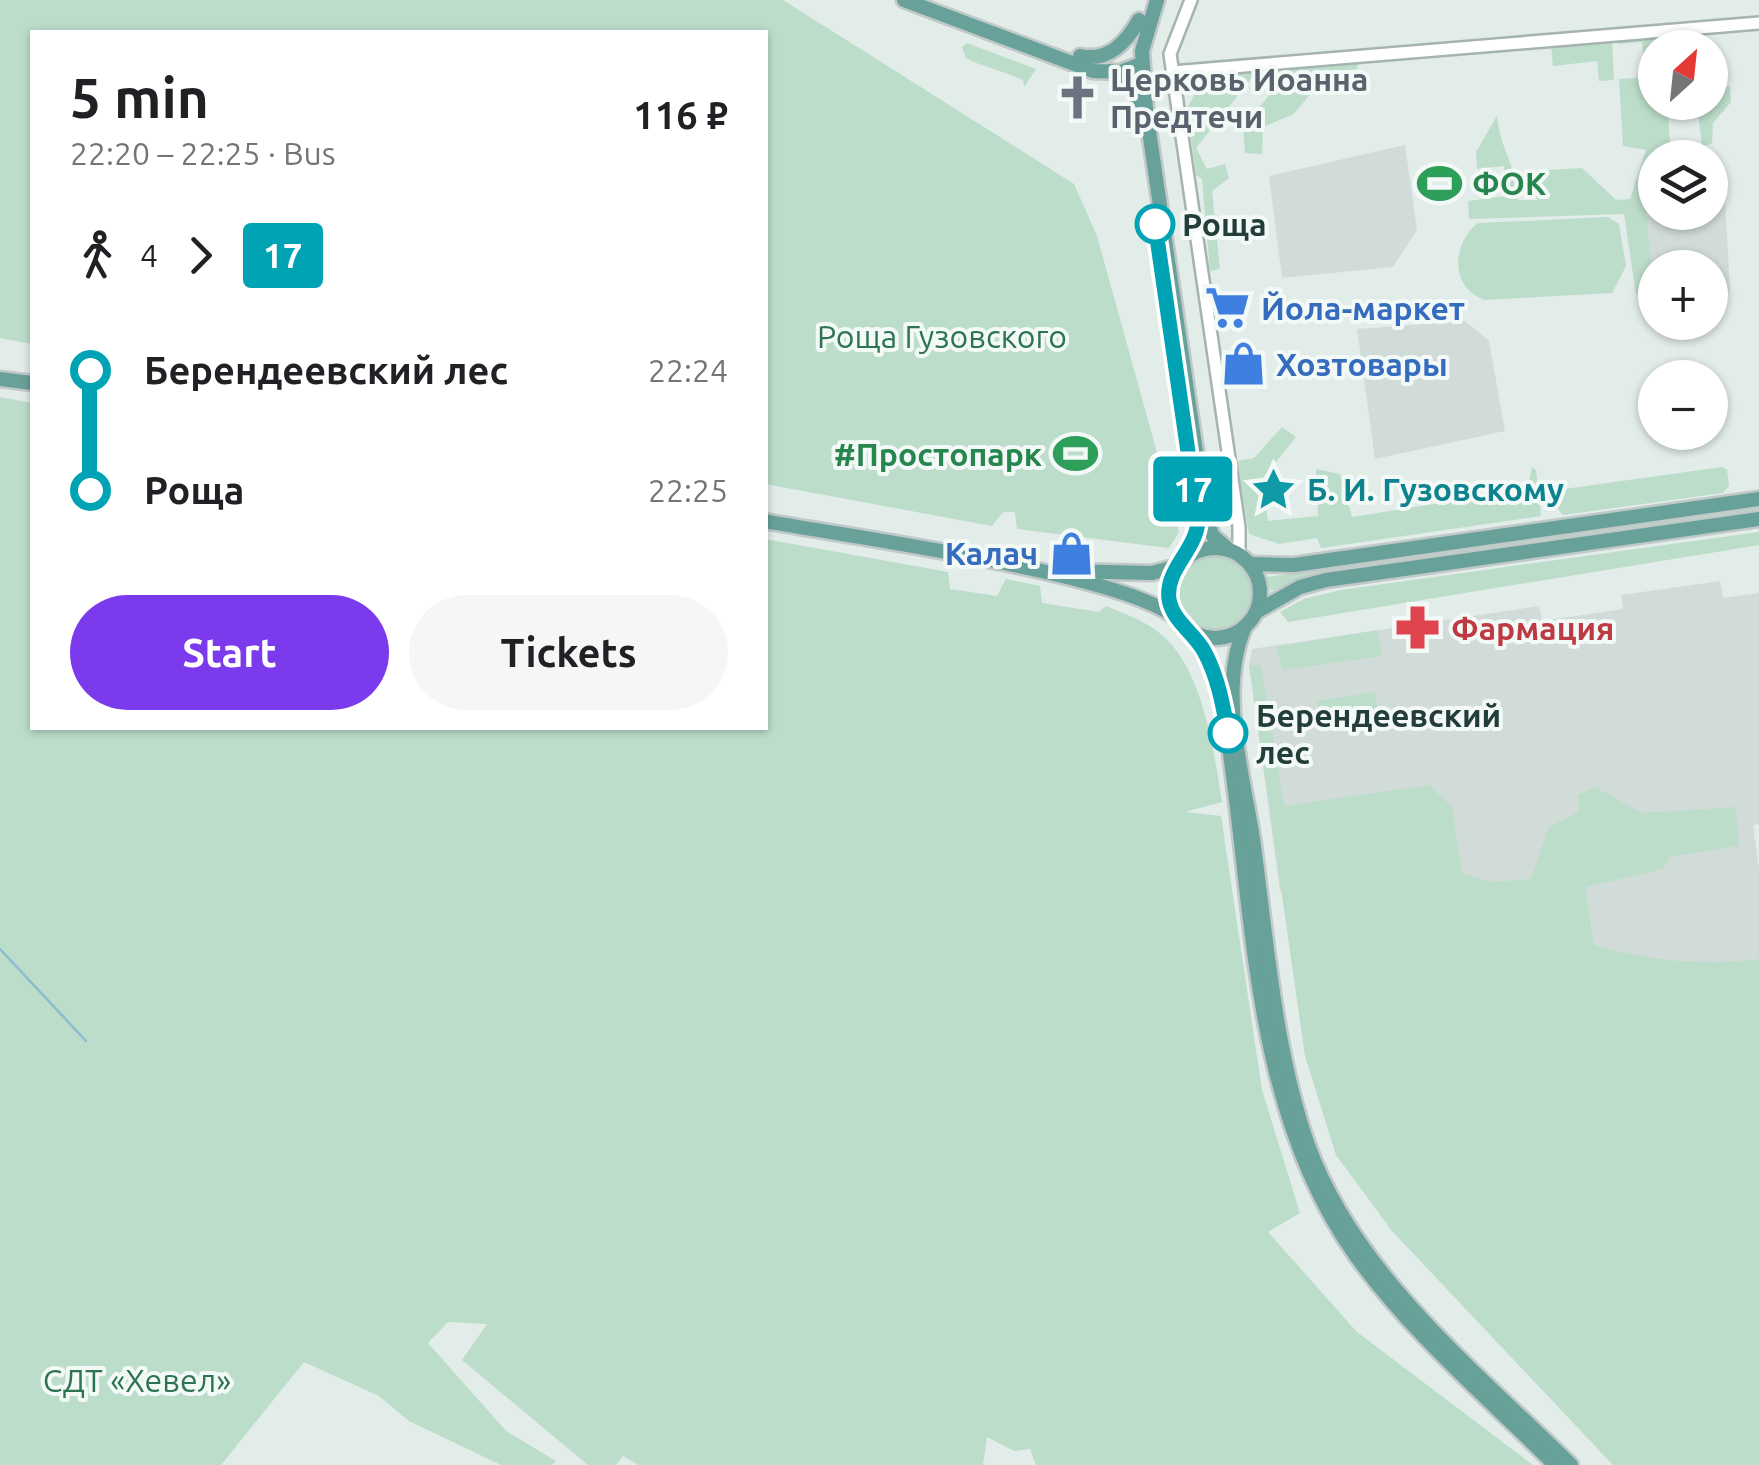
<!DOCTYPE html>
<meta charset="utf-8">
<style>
:root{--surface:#fff;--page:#f6f6f6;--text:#202124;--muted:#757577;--accent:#7c3aed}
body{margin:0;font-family:Ubuntu,sans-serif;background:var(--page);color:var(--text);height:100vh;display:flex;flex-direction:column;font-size:38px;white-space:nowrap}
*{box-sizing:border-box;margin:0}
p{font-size:32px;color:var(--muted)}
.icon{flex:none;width:55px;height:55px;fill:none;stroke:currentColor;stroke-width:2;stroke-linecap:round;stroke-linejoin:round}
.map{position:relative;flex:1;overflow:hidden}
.side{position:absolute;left:30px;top:30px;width:738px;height:700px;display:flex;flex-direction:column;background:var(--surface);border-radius:0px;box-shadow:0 2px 8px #0004}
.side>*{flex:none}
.badge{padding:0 20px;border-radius:8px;font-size:35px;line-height:65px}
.needle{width:65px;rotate:27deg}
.tools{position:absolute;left:1638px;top:30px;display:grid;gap:20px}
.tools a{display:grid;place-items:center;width:90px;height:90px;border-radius:50%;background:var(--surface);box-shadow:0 2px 8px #0004;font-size:50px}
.map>.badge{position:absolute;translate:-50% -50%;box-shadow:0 0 0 5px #fff}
.legs{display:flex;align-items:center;gap:15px;height:110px;padding:0 40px;font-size:32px}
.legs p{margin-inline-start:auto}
.overview{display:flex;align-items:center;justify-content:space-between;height:170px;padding:0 40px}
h1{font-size:55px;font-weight:700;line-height:75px}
.cta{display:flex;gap:20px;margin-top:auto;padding:20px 40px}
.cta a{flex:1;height:115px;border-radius:60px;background:var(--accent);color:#fff;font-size:40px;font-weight:700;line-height:115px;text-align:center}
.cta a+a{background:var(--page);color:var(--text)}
ul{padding:0 40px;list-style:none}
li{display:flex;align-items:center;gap:35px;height:120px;font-size:38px}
li i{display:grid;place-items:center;width:15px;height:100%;margin:0 12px;background:currentColor}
li i::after{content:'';width:25px;height:25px;margin:-12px;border:8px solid;border-radius:50%;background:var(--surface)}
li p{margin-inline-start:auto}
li:first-child i{background:linear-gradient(#0000 50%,currentColor 0)}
li:last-child i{background:linear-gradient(currentColor 50%,#0000 0)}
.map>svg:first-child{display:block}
</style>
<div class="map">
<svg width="1759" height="1465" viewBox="0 0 1759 1465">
<rect width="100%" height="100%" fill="#e2ece9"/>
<g fill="#d1dcd8">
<polygon points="1405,145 1417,230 1393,267 1282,278 1269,176"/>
<polygon points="1710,199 1725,200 1730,292 1710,294 1710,268 1655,268 1655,300 1646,300 1636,202 1655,200 1655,212 1710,212"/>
<polygon points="1465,321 1489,341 1505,431 1375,459 1357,329"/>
<polygon points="1720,581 1723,598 1759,593 1759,824 1753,825 1759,869 1759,959 1715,964 1645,959 1594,945 1586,887 1280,891 1249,665 1252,649 1539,606 1542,621 1623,609 1621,595"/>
</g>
<g fill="#bcddc9">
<polygon points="0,0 783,0 1074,184 1097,236 1179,532 1169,548 1017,529 1015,512 1003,512 992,526 765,484 765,32 32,32 32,344 0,338"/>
<path d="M 1673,32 L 1662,47 L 1655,48 L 1655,102 L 1667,103 L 1671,157 L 1655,158 L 1655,180 L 1646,210 L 1655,306 L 1636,294 L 1624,214 L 1469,219 L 1468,201 L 1506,196 L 1504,166 L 1477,169 L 1476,152 L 1497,116 C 1500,150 1517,166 1518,200 L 1537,200 L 1529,171 L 1582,168 L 1616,200 L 1630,199 L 1646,150 L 1623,146 L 1619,79 L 1645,77 L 1642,42 L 1618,44 L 1618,38 Z"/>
<polygon points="1612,39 1614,80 1599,81 1597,61 1553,66 1551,44"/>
<path d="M 967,43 L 1036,69 L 1024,87 L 1023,80 C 1004,71 985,68 966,58 L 962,47 Z"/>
<polygon points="1359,59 1357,69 1328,72 1294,114 1263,127 1262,154 1245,153 1243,128 1274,89 1254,75 1196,148 1207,169 1225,164 1229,178 1212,191 1220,269 1210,271 1202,179 1196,175 1187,108 1203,80 1190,80 1189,73"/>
<polygon points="1710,85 1730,87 1731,102 1713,123 1712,144 1702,146 1697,103 1710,102"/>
<path d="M 1608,217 L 1619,224 L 1626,266 L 1612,293 L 1485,300 C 1449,288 1452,243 1478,223 Z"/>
<path d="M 0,397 L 32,403 L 32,728 L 765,728 L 765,539 L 948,572 L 950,589 L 997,596 L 1006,579 L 1040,586 L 1042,603 L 1099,612 L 1106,606 C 1125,614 1146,621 1162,635 C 1203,669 1214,752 1222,802 L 1185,812 L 1221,816 L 1262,1090 L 1300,1213 L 1268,1232 L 1357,1332 L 1533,1465 L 1036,1465 L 1030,1449 L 1014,1451 L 987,1437 L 983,1465 L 639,1465 L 623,1456 L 616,1465 L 588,1465 L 462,1360 L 487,1324 L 448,1322 L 428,1343 L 506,1431 L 556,1461 L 552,1465 L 501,1465 L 409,1421 L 379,1396 L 304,1362 L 221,1465 L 0,1465 Z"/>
<polygon points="1282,427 1296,437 1262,479 1268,521 1318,516 1316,469 1340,474 1352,517 1528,489 1532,467 1536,470 1541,516 1321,548 1317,538 1279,544 1249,534 1237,461 1254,458"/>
<polygon points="1722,467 1727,470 1729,486 1723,493 1563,515 1553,503 1557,490"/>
<polygon points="1759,506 1759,510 1329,571 1271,591 1266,577"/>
<polygon points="1759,532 1759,545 1288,622 1280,612 1304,599 1341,590"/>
<circle cx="1214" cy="592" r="37"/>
<polygon points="1377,630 1382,656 1283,670 1276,647"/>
<path d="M 1249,665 L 1261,665 L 1284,806 L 1429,785 L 1452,807 L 1462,873 L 1491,882 L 1531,879 L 1549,827 L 1579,812 L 1578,795 L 1595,787 L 1642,813 L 1736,807 L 1739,846 L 1669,857 L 1663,869 L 1586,887 L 1594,945 C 1650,961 1701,966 1759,959 L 1759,1465 L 1613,1465 L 1392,1231 L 1336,1155 L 1305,1056 Z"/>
<polygon points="1375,692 1378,710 1320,719 1317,701"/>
</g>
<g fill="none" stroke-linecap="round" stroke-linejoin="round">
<polyline stroke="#8bbdd0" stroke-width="2.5" points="0,949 86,1041"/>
<defs>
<g id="minor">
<polyline points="1191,0 1170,54 1239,527 1239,555"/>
<polyline points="1172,72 1759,23"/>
</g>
<g id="major">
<polyline points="904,0 1093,71 1120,72 1141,64"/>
<polyline points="1157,0 1142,51 1146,110 1206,520 1213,536 1229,550"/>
<path d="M 1080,56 C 1108,62 1126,43 1139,20"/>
<polyline points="1110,71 1131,87 1143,105"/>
<polyline points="0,379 32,383"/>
<path d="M 765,521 C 848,537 1126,573 1179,620"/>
<circle cx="1215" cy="593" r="45"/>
<polyline points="1190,554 1198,527 1196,506"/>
<polyline points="1251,564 1294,565 1759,499"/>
<polyline points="1061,571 1152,573 1178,566"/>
<polyline points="1256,612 1300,587 1326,580 1759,519"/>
<path d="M 1186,626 L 1212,667 L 1222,702 C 1255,885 1244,1099 1356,1256 C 1412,1334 1488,1398 1555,1465"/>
<path d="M 1244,629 C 1218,692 1243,773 1253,839 C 1267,940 1274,1048 1308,1145 C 1355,1275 1475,1370 1571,1465"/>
</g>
</defs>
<use href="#minor" stroke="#a5b4b1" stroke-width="16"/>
<use href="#major" stroke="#c1c9c8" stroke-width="19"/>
<use href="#minor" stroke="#fff" stroke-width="11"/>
<use href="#major" stroke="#68a19a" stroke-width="14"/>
</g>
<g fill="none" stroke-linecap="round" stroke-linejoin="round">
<defs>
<path id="line-1" d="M 1155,224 L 1198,521 C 1196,551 1165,569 1169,599 C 1172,620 1194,633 1204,651 C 1218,677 1223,705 1228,733"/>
</defs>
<use href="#line-1" stroke="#fff" stroke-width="22"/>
<use href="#line-1" stroke="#00a3b4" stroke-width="15"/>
</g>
<defs>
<symbol id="church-bare" viewBox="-9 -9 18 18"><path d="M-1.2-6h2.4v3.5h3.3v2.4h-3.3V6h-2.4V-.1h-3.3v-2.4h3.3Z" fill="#6b7280" stroke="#f3f9f7" stroke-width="2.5" paint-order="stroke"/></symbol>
<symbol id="stadium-bare" viewBox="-9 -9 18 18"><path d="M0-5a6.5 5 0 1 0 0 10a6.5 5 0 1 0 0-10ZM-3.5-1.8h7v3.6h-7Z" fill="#2e9e5b" stroke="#f3f9f7" stroke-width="2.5" paint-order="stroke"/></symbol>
<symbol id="supermarket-bare" viewBox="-9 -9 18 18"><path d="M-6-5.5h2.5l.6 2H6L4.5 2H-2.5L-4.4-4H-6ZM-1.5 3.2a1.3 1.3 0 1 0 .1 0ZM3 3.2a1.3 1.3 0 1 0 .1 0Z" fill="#3f7fe0" stroke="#f3f9f7" stroke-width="2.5" paint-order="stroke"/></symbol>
<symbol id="shop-bare" viewBox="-9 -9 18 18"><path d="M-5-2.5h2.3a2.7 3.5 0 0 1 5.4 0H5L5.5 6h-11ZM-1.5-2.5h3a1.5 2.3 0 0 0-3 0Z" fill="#3f7fe0" stroke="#f3f9f7" stroke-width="2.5" paint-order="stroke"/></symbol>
<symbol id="sight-bare" viewBox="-9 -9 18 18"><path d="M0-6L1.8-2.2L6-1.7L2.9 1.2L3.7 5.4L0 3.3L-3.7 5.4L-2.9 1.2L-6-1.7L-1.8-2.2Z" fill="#0f9aa8" stroke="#f3f9f7" stroke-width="2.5" paint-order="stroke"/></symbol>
<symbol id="pharmacy-bare" viewBox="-9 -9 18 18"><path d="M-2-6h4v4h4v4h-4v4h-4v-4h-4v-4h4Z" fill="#e0444e" stroke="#f3f9f7" stroke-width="2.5" paint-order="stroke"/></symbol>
</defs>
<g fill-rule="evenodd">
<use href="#church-bare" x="1046" y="66" width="63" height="63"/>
<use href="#stadium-bare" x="1408" y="152" width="63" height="63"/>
<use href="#supermarket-bare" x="1196" y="276" width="63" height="63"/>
<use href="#shop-bare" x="1212" y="332" width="63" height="63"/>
<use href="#stadium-bare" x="1044" y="422" width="63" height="63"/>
<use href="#sight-bare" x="1242" y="458" width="63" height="63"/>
<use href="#shop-bare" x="1040" y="522" width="63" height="63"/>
<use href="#pharmacy-bare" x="1386" y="596" width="63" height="63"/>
</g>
<g fill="#fff" stroke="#00a3b4" stroke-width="5">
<circle cx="1155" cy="224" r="18"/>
<circle cx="1228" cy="733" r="18"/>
</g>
<g text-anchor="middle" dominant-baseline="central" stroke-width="8" stroke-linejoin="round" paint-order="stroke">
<g font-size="32" font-weight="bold" fill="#5b616d" stroke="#f3f9f7" text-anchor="start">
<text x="1110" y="79">Церковь Иоанна<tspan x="1110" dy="37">Предтечи</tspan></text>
</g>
<g font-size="32" font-weight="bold" fill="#27864d" stroke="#f3f9f7" text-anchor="start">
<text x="1472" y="183">ФОК</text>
<text x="1042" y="454" text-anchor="end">#Простопарк</text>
</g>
<g font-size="32" font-weight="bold" fill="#233d3a" stroke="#f3f9f7" text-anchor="start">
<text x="1182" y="224">Роща</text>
<text x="1256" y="715">Берендеевский<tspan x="1256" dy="37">лес</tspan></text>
</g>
<g font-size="32" font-weight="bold" fill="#366cbe" stroke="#f3f9f7" text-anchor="start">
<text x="1261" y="308">Йола-маркет</text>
<text x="1276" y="364">Хозтовары</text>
<text x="1038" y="553" text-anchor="end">Калач</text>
</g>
<g font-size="32" fill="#2d7452" stroke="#f3f9f7">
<text x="942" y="336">Роща Гузовского</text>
<text x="137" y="1380">СДТ «Хевел»</text>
</g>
<g font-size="32" font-weight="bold" fill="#0d838f" stroke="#f3f9f7" text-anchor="start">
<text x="1307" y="489">Б. И. Гузовскому</text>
</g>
<g font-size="32" font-weight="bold" fill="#be3a42" stroke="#f3f9f7" text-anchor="start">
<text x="1451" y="628">Фармация</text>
</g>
</g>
</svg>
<div class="tools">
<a><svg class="needle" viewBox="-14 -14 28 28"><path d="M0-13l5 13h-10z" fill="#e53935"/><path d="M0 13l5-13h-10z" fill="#757577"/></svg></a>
<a><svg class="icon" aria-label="layers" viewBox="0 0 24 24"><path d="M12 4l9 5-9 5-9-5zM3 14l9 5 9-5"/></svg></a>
<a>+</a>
<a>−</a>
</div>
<b class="badge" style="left:1193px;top:489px;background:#00a3b4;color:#fff">17</b>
<section class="side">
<div class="overview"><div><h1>5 min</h1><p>22:20 – 22:25 · Bus</p></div><b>116 ₽</b></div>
<div class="legs"><svg class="icon" aria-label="walk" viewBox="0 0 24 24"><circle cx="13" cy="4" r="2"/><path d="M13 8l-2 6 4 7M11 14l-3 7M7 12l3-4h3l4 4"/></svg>4<svg class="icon" aria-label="forward" viewBox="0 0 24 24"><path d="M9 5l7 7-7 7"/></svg><b class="badge" style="background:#00a3b4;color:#fff">17</b></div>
<ul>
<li><i style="color:#00a3b4"></i><b>Берендеевский лес</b><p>22:24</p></li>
<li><i style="color:#00a3b4"></i><b>Роща</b><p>22:25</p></li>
</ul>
<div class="cta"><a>Start</a><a>Tickets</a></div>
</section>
</div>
